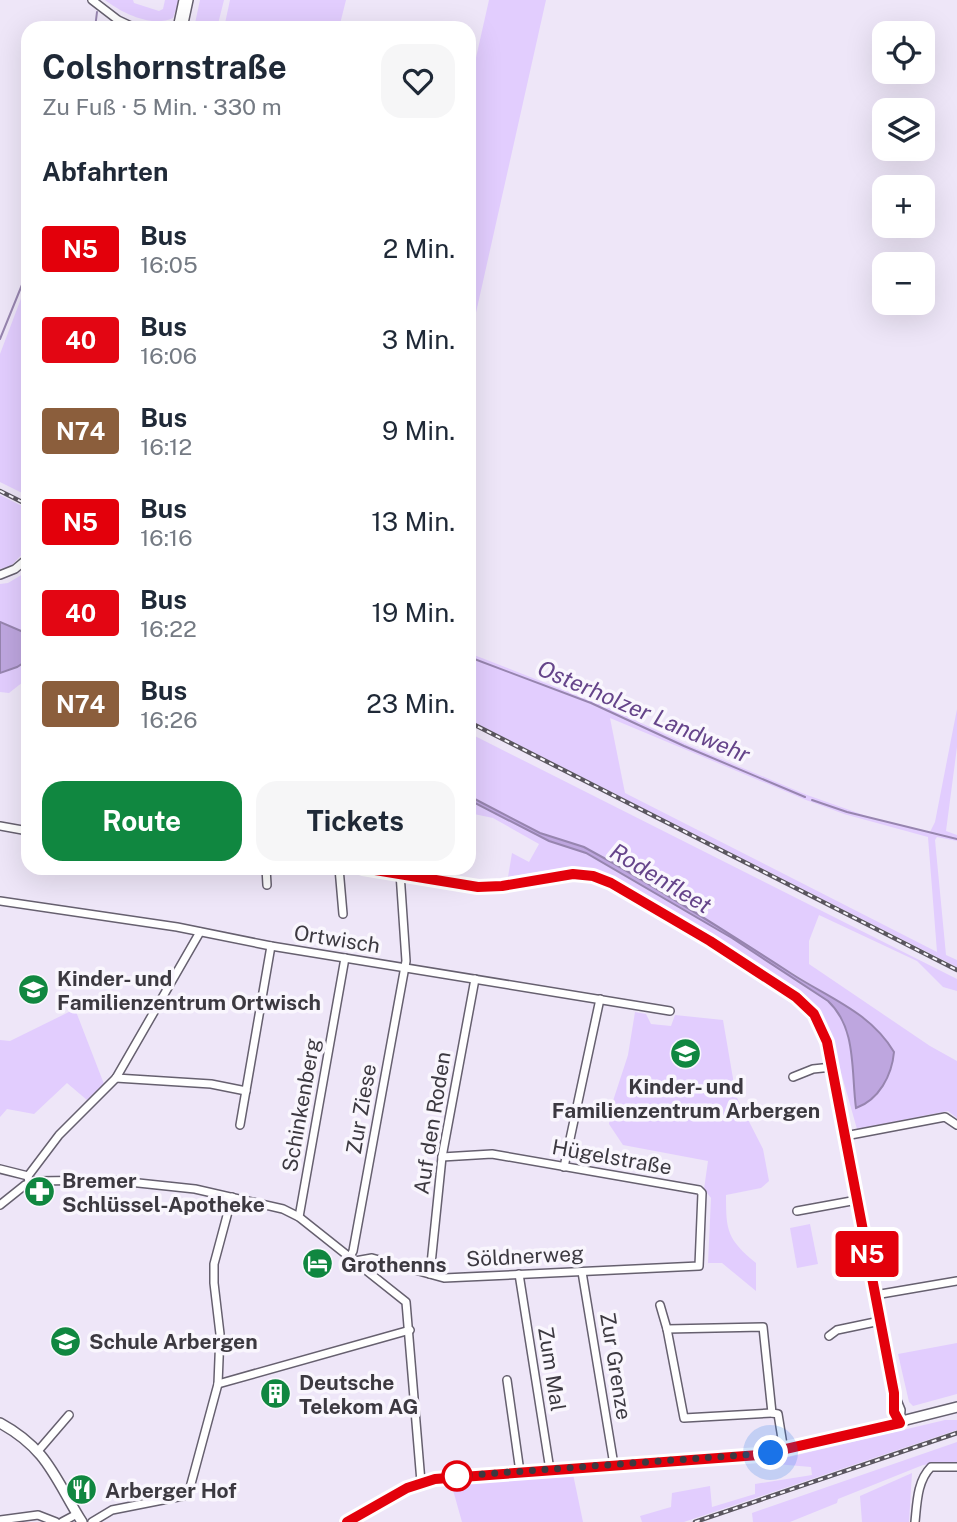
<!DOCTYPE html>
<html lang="de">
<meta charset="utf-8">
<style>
:root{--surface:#fff;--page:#f6f6f7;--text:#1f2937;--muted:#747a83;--accent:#108740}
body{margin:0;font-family:"Public Sans",sans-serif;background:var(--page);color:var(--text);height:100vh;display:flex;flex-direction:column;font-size:26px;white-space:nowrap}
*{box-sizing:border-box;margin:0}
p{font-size:23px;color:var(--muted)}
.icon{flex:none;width:38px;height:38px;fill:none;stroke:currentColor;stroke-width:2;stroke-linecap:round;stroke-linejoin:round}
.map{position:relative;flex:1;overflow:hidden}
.drawer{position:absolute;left:21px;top:21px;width:455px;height:854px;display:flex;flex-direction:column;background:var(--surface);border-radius:21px;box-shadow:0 7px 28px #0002}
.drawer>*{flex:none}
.badge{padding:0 14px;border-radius:5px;font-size:24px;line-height:46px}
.tools{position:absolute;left:872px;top:21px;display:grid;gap:14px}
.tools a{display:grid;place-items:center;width:63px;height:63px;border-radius:14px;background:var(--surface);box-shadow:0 7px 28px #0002;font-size:35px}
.you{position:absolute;width:35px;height:35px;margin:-18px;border:5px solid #fff;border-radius:50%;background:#1a73e8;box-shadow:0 0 0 10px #1a73e833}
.map>.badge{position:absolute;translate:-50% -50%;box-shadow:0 0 0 4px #fff}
h2{padding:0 21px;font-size:26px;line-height:63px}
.round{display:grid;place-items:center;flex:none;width:74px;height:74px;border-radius:21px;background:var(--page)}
.head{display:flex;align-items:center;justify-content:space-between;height:119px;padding:0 21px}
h1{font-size:33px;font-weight:700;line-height:52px}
.action{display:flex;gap:14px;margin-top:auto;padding:14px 21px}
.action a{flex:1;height:80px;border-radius:21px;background:var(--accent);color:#fff;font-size:28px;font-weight:700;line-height:80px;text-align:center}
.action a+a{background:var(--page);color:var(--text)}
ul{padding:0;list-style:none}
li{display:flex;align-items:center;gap:21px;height:91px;padding:0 21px}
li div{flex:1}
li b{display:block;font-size:26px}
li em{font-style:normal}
li .badge{min-width:77px;font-weight:700;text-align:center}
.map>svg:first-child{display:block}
</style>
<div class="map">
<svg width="957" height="1522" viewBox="0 0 957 1522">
<rect width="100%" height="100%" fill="#eee6f8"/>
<g fill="#e2cdfe" fill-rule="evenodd">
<path d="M 105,0 L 133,0 L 134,3 L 159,11 L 163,9 L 165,0 L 179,0 L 173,18 C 152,28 122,13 105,0 Z"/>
<polygon points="200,0 224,0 217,28 194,28"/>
<polygon points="230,0 346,0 339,28 224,28"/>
<polygon points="489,0 546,0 469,344 469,90 472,76 469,74 469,61 475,62"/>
<polygon points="28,280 28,463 22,482 26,484 28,478 28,496 0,482 0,354"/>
<polygon points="0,495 28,509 28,548 11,566 0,569"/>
<polygon points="28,571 28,678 9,693 0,692 0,584 8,583"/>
<path d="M 469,653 L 609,708 L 688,745 L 807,795 L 875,819 L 930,832 L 935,822 L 957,709 L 957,747 L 946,831 L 957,835 L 957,841 L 937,837 L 935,840 L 946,955 L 957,960 L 957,967 L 469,720 ZM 610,718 L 806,800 L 844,814 L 928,837 L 937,952 L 625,793 Z"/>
<polygon points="469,733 957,979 957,991 943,987 917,961 819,915 809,941 809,964 930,1046 957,1061 957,1118 948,1111 857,1129 827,1023 806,996 685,920 603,873 587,868 567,867 508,877 512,853 529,862 539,844 493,818 469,813 469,800 549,841 586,853 732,938 828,1001 831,997 734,937 575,844 551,838 469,796"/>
<polygon points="75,1009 104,1084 87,1100 67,1083 34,1114 7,1109 0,1117 0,1040 10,1041"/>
<path d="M 635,1012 L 646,1014 L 651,1024 L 671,1026 L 675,1015 L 723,1020 L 736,1096 L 763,1149 L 769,1181 L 761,1188 L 726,1195 C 726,1231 727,1239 756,1263 L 756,1291 L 722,1263 L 708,1263 L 711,1198 L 704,1189 L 708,1161 L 623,1145 L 609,1124 L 612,1104 L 628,1055 Z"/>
<polygon points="810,1224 818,1264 797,1268 790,1228"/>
<polygon points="957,1343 957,1394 913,1406 909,1402 898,1354"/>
<polygon points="945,1420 957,1420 957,1430 684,1522 642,1522 640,1516 671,1507 672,1493 710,1486 712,1507 755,1494 755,1484 812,1475 811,1467 776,1464 776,1460"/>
<polygon points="957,1442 957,1462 923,1465 838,1499 837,1503 790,1522 753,1522 752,1513"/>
<polygon points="912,1473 909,1522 862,1522 860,1496"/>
<polygon points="573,1474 583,1522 462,1522 451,1483"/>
</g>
<g fill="#bea6df" stroke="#9785af" stroke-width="2">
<polygon points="0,622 28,634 28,660 17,667 0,673"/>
<path d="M 469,796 L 540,833 L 584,847 L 613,863 C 674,898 733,936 792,974 C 829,998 870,1012 894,1052 C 892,1075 879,1100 856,1108 C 851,1071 857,1028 828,1001 L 732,938 L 586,853 L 549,841 L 469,800 Z"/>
</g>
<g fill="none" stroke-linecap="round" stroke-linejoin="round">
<g stroke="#9785af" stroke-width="2">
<polyline points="95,28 97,12"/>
<polyline points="0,339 28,270"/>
<polyline points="469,657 591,703 684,746 805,797"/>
<polyline points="812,800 847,812 957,839"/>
</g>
<defs>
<g id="minor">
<polyline points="92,0 118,20 135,28"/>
<polyline points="177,28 183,0"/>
<polyline points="183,28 189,0"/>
<polyline points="0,575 15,569 28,558"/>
<polyline points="0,826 28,831"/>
<polyline points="266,868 267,885"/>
<polyline points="339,868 343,914"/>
<path d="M 363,868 C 403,874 444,886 485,887 C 529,889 569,863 611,883 L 710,941 L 796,997 L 814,1014 L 827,1042 L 894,1393 L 901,1410 L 900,1423"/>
<polyline points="0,901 177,927 271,946 670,1011"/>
<polyline points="793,1077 813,1069 832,1067"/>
<polyline points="116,1078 211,1084 246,1091"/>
<polyline points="240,1125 271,946"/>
<polyline points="845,1136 945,1117 957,1125"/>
<polyline points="564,1167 600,999"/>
<polyline points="0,1169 28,1176"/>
<polyline points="29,1183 28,1176 59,1135 116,1078 200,932"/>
<polyline points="0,1205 25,1185 36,1181 110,1180 195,1189 283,1209 299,1217 406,1302 421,1482"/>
<polyline points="797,1211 857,1200"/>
<polyline points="299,1217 345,958"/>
<polyline points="350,1257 353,1251 406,961 400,873"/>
<polyline points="355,1261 372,1258 444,1278 699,1266 702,1193 699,1190 492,1154 442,1157"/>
<polyline points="582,1272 614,1465"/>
<polyline points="430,1274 442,1157 475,979"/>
<polyline points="519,1274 550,1470"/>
<polyline points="875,1295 957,1281"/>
<polyline points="660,1305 667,1329 763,1327 772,1413 778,1414 784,1451"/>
<polyline points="667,1329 684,1418 772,1413"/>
<polyline points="829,1336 837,1330 880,1321"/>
<polyline points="507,1380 520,1472"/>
<polyline points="218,1384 410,1330"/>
<polyline points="894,1394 893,1406 900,1422"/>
<polyline points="38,1451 69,1415"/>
<polyline points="0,1520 38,1515 56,1522"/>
<polyline points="62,1522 77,1514"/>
<polyline points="92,1522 112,1510 188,1495 218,1384 220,1334 214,1283 214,1264 232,1197"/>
<path d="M 915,1522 C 917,1503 917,1481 931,1467 L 957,1467"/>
</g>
<g id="major">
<path d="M 0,1423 C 48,1449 55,1479 82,1522"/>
<polyline points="347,1522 407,1488 435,1479 759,1455 803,1446 957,1407"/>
</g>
</defs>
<use href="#minor" stroke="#66606f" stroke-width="10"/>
<use href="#major" stroke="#66606f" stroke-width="12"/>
<use href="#minor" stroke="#fff" stroke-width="7"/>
<use href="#major" stroke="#fff" stroke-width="9"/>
<defs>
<g id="rail">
<polyline points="0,491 28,505"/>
<polyline points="469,722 957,970"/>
<polyline points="695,1522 957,1433"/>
</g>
</defs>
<use href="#rail" stroke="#5a565f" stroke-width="4.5"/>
<use href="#rail" stroke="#f9f6fd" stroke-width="2" stroke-dasharray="5" stroke-linecap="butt"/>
</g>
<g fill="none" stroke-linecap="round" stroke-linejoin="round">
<defs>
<polyline id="line" points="347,1522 407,1488 435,1479 759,1455 900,1423 894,1412 894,1393 827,1042 814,1014 796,997 710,941 611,883 593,876 573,874 502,886 478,887 363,868"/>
</defs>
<use href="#line" stroke="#fff" stroke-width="16"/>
<use href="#line" stroke="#e3000b" stroke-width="10"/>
<polyline stroke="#3c3940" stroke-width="7" stroke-dasharray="0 12.6" points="457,1476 771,1453"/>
</g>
<defs>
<symbol id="school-disc" viewBox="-11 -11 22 22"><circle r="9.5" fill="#108740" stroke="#f9f6fd"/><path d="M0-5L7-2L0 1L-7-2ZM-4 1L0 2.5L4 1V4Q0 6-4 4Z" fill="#fff"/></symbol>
<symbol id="pharmacy-disc" viewBox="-11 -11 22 22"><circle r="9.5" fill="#108740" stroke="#f9f6fd"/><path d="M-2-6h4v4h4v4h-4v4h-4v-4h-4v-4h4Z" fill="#fff"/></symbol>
<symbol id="hotel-disc" viewBox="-11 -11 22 22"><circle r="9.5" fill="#108740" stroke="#f9f6fd"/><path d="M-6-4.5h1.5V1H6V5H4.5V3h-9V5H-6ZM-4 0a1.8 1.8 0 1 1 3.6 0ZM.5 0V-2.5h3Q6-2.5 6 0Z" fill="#fff"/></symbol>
<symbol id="building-disc" viewBox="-11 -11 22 22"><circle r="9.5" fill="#108740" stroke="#f9f6fd"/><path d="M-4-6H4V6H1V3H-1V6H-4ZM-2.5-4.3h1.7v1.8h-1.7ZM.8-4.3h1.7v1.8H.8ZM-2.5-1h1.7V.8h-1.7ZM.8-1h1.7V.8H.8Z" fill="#fff"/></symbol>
<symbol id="restaurant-disc" viewBox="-11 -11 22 22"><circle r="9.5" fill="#108740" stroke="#f9f6fd"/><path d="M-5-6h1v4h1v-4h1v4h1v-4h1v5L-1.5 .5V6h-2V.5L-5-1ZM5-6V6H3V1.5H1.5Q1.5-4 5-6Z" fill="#fff"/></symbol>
</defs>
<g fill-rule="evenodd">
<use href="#school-disc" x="16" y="972" width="35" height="35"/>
<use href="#school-disc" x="668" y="1036" width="35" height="35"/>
<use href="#pharmacy-disc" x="22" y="1174" width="35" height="35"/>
<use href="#hotel-disc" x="300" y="1246" width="35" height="35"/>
<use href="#school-disc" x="48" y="1324" width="35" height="35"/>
<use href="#building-disc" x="258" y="1376" width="35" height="35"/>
<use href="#restaurant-disc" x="64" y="1472" width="35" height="35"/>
</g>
<circle fill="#fff" stroke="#e3000b" stroke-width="3.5" cx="457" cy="1476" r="14"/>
<g text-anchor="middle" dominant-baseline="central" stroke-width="7" stroke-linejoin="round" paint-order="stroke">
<g font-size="21" fill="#3c3940" stroke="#f9f6fd">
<text transform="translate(337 939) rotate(9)">Ortwisch</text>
<text transform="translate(301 1105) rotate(-80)">Schinkenberg</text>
<text transform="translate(361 1109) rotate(-80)">Zur Ziese</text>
<text transform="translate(432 1123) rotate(-81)">Auf den Roden</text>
<text transform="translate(612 1157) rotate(10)">Hügelstraße</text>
<text transform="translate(525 1256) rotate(-3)">Söldnerweg</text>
<text transform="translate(616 1366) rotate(81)">Zur Grenze</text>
<text transform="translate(552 1369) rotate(81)">Zum Mal</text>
</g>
<g font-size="21" font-weight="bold" fill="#3c3940" stroke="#f9f6fd" text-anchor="start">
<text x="57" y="978">Kinder- und<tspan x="57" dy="24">Familienzentrum Ortwisch</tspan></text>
<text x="686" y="1086" text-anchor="middle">Kinder- und<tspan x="686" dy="24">Familienzentrum Arbergen</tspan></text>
<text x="62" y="1180">Bremer<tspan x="62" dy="24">Schlüssel-Apotheke</tspan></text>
<text x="341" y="1264">Grothenns</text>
<text x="89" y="1341">Schule Arbergen</text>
<text x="299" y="1382">Deutsche<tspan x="299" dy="24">Telekom AG</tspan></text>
<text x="105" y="1490">Arberger Hof</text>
</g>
<g font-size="23" font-style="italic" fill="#65448a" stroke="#f9f6fd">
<text transform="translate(644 711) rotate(23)">Osterholzer Landwehr</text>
<text transform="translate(661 878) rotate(31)">Rodenfleet</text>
</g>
</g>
</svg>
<div class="tools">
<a><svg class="icon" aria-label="locate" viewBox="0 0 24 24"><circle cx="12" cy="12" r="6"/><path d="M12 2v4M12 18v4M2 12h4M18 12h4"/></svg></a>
<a><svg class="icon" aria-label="layers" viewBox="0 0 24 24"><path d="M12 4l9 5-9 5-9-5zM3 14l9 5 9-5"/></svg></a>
<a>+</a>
<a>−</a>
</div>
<div class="you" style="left:771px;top:1453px"></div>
<b class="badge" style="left:867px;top:1254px;background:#e3000b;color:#fff">N5</b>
<section class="drawer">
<div class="head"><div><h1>Colshornstraße</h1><p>Zu Fuß · 5 Min. · 330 m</p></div><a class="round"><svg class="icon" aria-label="heart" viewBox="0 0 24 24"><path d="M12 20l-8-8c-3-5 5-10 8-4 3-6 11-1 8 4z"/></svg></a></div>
<h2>Abfahrten</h2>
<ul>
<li><span class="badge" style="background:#e3000b;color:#fff">N5</span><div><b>Bus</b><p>16:05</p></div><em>2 Min.</em></li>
<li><span class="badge" style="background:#e30613;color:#fff">40</span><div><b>Bus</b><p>16:06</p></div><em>3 Min.</em></li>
<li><span class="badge" style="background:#8b5e3c;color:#fff">N74</span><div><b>Bus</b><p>16:12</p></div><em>9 Min.</em></li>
<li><span class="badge" style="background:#e3000b;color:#fff">N5</span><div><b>Bus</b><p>16:16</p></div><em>13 Min.</em></li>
<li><span class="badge" style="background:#e30613;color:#fff">40</span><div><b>Bus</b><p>16:22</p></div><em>19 Min.</em></li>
<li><span class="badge" style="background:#8b5e3c;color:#fff">N74</span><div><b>Bus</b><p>16:26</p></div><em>23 Min.</em></li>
</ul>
<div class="action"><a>Route</a><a>Tickets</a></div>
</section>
</div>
